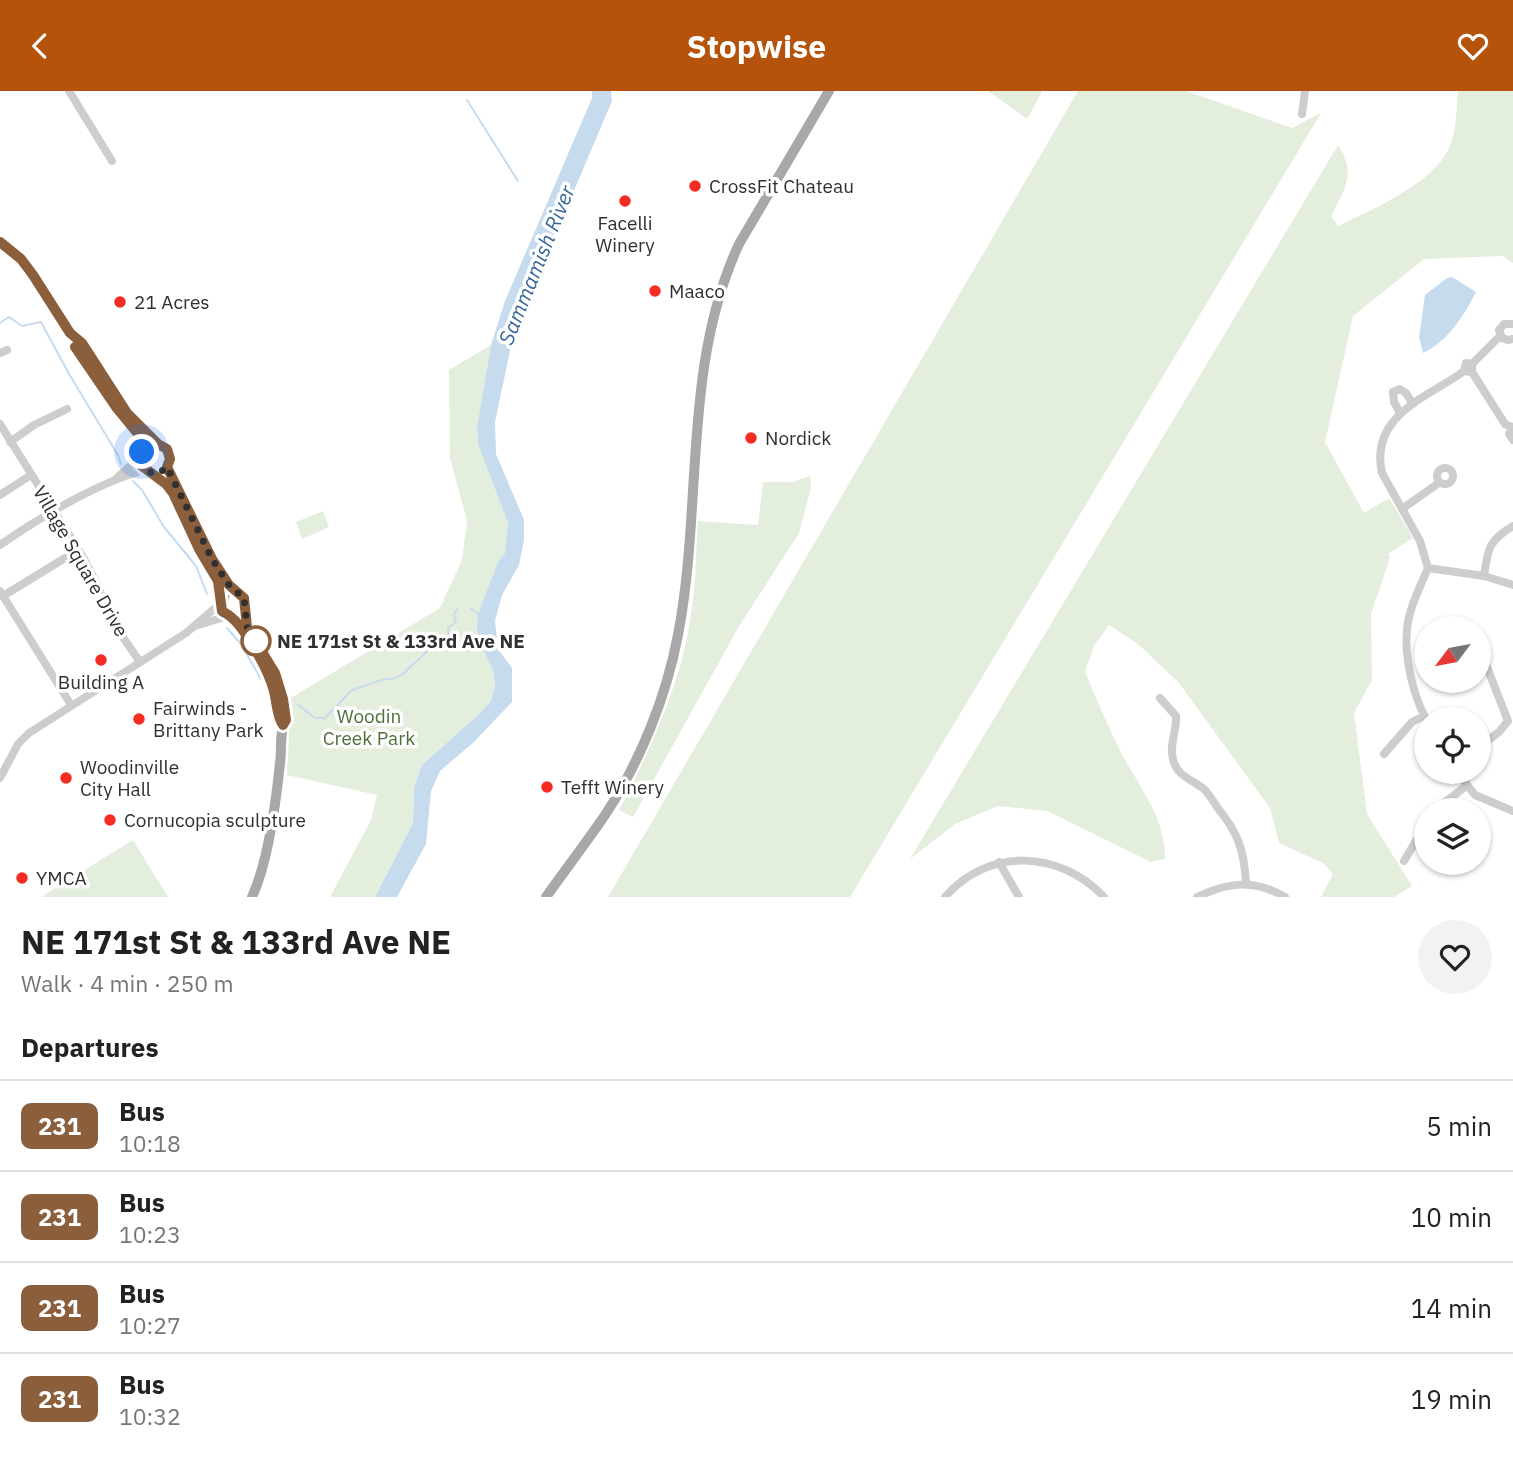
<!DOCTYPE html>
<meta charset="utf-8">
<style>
:root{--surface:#fff;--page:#f2f2f2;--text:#222;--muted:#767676;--line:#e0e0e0;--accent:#b45309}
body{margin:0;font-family:"IBM Plex Sans",sans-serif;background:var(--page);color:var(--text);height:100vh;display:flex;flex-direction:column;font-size:26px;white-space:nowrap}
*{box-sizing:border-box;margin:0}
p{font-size:23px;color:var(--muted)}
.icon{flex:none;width:38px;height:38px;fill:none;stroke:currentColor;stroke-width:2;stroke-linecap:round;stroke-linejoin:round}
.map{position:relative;height:806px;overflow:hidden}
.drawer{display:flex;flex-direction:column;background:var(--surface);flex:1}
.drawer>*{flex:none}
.badge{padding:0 14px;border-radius:10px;font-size:24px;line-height:46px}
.needle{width:46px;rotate:238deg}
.fabs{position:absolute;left:1414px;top:525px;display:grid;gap:14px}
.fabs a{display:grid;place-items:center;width:77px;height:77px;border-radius:50%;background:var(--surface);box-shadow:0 2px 5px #0004;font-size:35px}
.you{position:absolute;width:35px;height:35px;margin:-18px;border:5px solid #fff;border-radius:50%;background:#1a73e8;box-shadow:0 0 0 10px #1a73e833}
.map>.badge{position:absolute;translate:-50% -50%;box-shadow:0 0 0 4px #fff}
h2{padding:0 21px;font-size:26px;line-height:63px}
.round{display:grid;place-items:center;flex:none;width:74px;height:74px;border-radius:37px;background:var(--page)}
.summary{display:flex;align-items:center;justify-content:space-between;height:119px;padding:0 21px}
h1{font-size:33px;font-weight:700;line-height:52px}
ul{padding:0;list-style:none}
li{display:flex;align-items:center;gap:21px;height:91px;padding:0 21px;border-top:2px solid var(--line)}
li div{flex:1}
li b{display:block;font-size:26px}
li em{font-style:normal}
li .badge{min-width:77px;font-weight:700;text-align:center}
header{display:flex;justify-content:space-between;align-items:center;height:91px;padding:0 21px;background:var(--accent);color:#fff;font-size:32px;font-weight:700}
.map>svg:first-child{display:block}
</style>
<header><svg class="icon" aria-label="back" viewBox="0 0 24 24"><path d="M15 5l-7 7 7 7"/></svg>Stopwise<svg class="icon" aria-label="heart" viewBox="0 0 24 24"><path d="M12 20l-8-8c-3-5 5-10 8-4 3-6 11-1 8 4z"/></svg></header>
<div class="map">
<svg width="1513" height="806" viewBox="0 0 1513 806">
<rect width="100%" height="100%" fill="#fff"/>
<g fill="#e4eedc">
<polygon points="988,0 1040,0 1042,1 1027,28"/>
<polygon points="1078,0 1186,0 1292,37 1321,22 850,806 608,806"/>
<path d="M 1458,0 L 1513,0 L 1513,172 L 1503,165 L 1424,168 L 1353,225 L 1325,351 L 1364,422 L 1389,407 L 1413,447 L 1388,463 L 1390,467 L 1371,523 L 1372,589 L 1354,622 L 1367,723 L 1412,795 L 1394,806 L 1321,806 L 1333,783 L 1323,772 L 1279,752 L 1270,717 L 1179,592 L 1138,553 L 1109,534 L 1094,555 L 1085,581 C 1097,609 1109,638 1123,665 C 1141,698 1166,729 1165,768 L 1151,771 L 1047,720 L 998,715 L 955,733 L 910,768 L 1338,54 C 1357,83 1345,97 1331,125 L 1338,135 C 1371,119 1432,93 1448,59 C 1457,42 1456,18 1458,0 Z"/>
<polygon points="491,254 477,336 478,352 508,432 505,462 498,471 493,489 480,552 493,580 495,594 491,610 478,624 422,674 414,696 413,732 375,806 330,806 371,729 377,704 287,684 291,607 440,517 462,469 467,430 450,367 449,279"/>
<path d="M 810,385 L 811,397 L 799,442 L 738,537 L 633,726 L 619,719 C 651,658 684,586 692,516 C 696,488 696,459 698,430 L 758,434 L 763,391 L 793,391 Z"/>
<polygon points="323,420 329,436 302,448 296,431"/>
<polygon points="133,749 168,806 41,806"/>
</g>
<g fill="#c7dbef">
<polygon points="592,0 611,0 612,10 514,241 495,331 496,363 524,429 524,449 519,474 502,504 495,530 498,558 512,577 512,611 474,651 440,680 431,700 426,753 397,806 375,806 413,732 414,696 422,674 478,624 491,610 495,594 493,580 480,552 477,539 478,523 498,471 505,462 508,432 478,353 477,336 491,254 505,210 592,7"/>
<path d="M 1452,186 L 1476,201 C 1463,226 1449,249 1423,262 L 1419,246 L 1425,204 L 1447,187 Z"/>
</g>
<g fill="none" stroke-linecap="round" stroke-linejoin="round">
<g stroke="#c7dbef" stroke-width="2">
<polyline points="467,9 518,90"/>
<polyline points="0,232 9,226 22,235 41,231 69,283 118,364 121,373"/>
<polyline points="133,390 142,399 164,436 196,475 207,503"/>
<polyline points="471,518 479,523"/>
<polyline points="227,537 241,553 261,588"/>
<polyline points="297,613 315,627 325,627 352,599 381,589 395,587 404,582 441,547 449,545 448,537 456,531 454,523 458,517"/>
</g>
<g stroke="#cdcdcd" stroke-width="8">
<polyline points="69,0 112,70"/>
<polyline points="1302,23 1305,0"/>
<polyline points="1513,233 1504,233 1499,239 1502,247 1508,249 1513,248"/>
<polyline points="0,262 7,259"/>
<polyline points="1472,273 1500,245"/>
<polyline points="1472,281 1505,333 1512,336"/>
<polyline points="1400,322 1394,311 1393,301 1400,298 1406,302 1413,313"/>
<polyline points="0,333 83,466 99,497 109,526 140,571"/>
<polyline points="1513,336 1509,343 1513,349"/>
<polyline points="10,351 34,334 67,318"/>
<circle cx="1445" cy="385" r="8"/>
<polyline points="117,387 140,366"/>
<polyline points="0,404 31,384"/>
<polyline points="1402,418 1440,391"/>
<path d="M 0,454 C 40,426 99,391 145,379"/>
<path d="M 1428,477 L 1420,450 L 1382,382 C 1370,328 1420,309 1457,285 L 1464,280 L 1466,272 L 1472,273 L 1472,281 L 1464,280"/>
<polyline points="1428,477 1484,485 1513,494"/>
<path d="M 1484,485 C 1488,458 1488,450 1513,435"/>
<polyline points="0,500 71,614"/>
<polyline points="3,505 78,459"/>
<polyline points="195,535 228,525"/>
<path d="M 1160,607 L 1176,625 C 1177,639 1169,654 1173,668 C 1177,686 1192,688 1204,698 C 1209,703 1213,710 1217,716 C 1238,742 1244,758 1246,792"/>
<path d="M 1426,628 C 1413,604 1404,566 1407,538 C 1409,517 1420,496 1428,477"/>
<polyline points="1479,656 1499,641 1508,630 1485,571"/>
<polyline points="1384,663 1412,631 1424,625"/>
<polyline points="1457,681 1475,704 1513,720"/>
<polyline points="0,687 18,653 29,642 186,542 221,512"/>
<polyline points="1435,719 1466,695"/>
<polyline points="1404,770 1426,733"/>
<polyline points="999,771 1019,806"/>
<path d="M 945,806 C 988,756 1060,759 1104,806"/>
<path d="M 1197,806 C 1228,791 1254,788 1285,806"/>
</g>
<g stroke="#a8a8a8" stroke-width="10">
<path d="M 0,151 C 42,177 68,246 96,287 C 111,310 135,332 143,359"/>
<polyline points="73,244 82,252 99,280"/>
<polyline points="136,332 168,361 169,372 163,380"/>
<path d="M 158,353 L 144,357 L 140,370 C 146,382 158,384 166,393 C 178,406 183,425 191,441"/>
<path d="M 167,376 L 212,468 L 234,501 L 244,507 L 247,536 L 275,582 L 283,608 L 286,629 C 279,639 282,659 280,672 C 276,711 268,771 252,806"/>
<polyline points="213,481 218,490 222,508"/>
<path d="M 225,504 L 221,512 C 221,521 227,526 236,525"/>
<path d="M 232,526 C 244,547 260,564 270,587 C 275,600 276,625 283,634"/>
<path d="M 546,806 C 565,779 586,752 605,724 C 640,671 666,607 678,544 C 703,414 682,276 739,153 L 829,0"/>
</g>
</g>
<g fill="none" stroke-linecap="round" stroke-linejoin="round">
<defs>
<path id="line" d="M 0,151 L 21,168 L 33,184 L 70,242 L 82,252 L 127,322 L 158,353 L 167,358 L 170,368 L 167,376 L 212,468 L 229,494 L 244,507 L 247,536 L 275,582 L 283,608 L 286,629 L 283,634 C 276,625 277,608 273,597 C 268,579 245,537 231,526 C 228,523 225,522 222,520 L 218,490 L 199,458 L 173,402 L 166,393 L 142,375 L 140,366 L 143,359 L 139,344 L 116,316 L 75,256"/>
</defs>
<use href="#line" stroke="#fff" stroke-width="16"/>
<use href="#line" stroke="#8b5e3c" stroke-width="10"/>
<polyline stroke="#303030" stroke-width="7" stroke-dasharray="0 12.6" points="142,361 140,370 149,381 159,382 167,376 212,468 229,494 244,507 247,536 256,550"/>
</g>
<g fill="#f62c22" stroke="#fff" stroke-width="2.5">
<circle cx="695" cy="95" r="7"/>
<circle cx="625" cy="110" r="7"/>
<circle cx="655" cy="200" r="7"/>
<circle cx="120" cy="211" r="7"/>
<circle cx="751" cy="347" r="7"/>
<circle cx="101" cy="569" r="7"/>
<circle cx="139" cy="628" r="7"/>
<circle cx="66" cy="687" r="7"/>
<circle cx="547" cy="696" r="7"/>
<circle cx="110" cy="729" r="7"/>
<circle cx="22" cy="787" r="7"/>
</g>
<circle fill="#fff" stroke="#8b5e3c" stroke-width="3.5" cx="256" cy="550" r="14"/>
<g text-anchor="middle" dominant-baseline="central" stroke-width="7" stroke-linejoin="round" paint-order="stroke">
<g font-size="19" fill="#303030" stroke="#fff" text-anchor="start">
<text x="709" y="95">CrossFit Chateau</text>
<text x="625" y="132" text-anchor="middle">Facelli<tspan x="625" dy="22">Winery</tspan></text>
<text x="669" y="200">Maaco</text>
<text x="134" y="211">21 Acres</text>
<text x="765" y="347">Nordick</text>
<text x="101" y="591" text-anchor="middle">Building A</text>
<text x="153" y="617">Fairwinds -<tspan x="153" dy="22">Brittany Park</tspan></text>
<text x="80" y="676">Woodinville<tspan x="80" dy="22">City Hall</tspan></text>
<text x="561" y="696">Tefft Winery</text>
<text x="124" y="729">Cornucopia sculpture</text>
<text x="36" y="787">YMCA</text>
</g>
<g font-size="19" fill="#303030" stroke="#fff">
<text transform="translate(81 470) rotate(60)">Village Square Drive</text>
</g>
<g font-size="19" font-weight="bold" fill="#303030" stroke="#fff" text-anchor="start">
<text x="277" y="550">NE 171st St &amp; 133rd Ave NE</text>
</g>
<g font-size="19" fill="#4b7038" stroke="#fff">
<text x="369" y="625">Woodin<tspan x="369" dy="22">Creek Park</tspan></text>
</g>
<g font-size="21" font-style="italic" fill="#35679a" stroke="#fff">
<text transform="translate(536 174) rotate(-68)">Sammamish River</text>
</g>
</g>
</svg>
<div class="fabs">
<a><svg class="needle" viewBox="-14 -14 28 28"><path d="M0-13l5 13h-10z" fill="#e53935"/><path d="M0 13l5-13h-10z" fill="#767676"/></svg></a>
<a><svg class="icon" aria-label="locate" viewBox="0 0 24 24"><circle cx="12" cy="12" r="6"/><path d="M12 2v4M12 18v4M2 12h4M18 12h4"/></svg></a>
<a><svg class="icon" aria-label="layers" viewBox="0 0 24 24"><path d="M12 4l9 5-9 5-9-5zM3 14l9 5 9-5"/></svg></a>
</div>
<div class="you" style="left:142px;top:361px"></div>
</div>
<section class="drawer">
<div class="summary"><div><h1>NE 171st St &amp; 133rd Ave NE</h1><p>Walk · 4 min · 250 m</p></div><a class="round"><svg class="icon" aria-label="heart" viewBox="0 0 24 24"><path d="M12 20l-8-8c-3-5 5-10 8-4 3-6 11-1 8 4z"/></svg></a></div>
<h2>Departures</h2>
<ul>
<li><span class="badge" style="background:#8b5e3c;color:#fff">231</span><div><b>Bus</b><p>10:18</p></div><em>5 min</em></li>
<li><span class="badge" style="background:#8b5e3c;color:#fff">231</span><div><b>Bus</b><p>10:23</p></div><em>10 min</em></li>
<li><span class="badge" style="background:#8b5e3c;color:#fff">231</span><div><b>Bus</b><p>10:27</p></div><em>14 min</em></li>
<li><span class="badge" style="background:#8b5e3c;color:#fff">231</span><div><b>Bus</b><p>10:32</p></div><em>19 min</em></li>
</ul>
</section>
